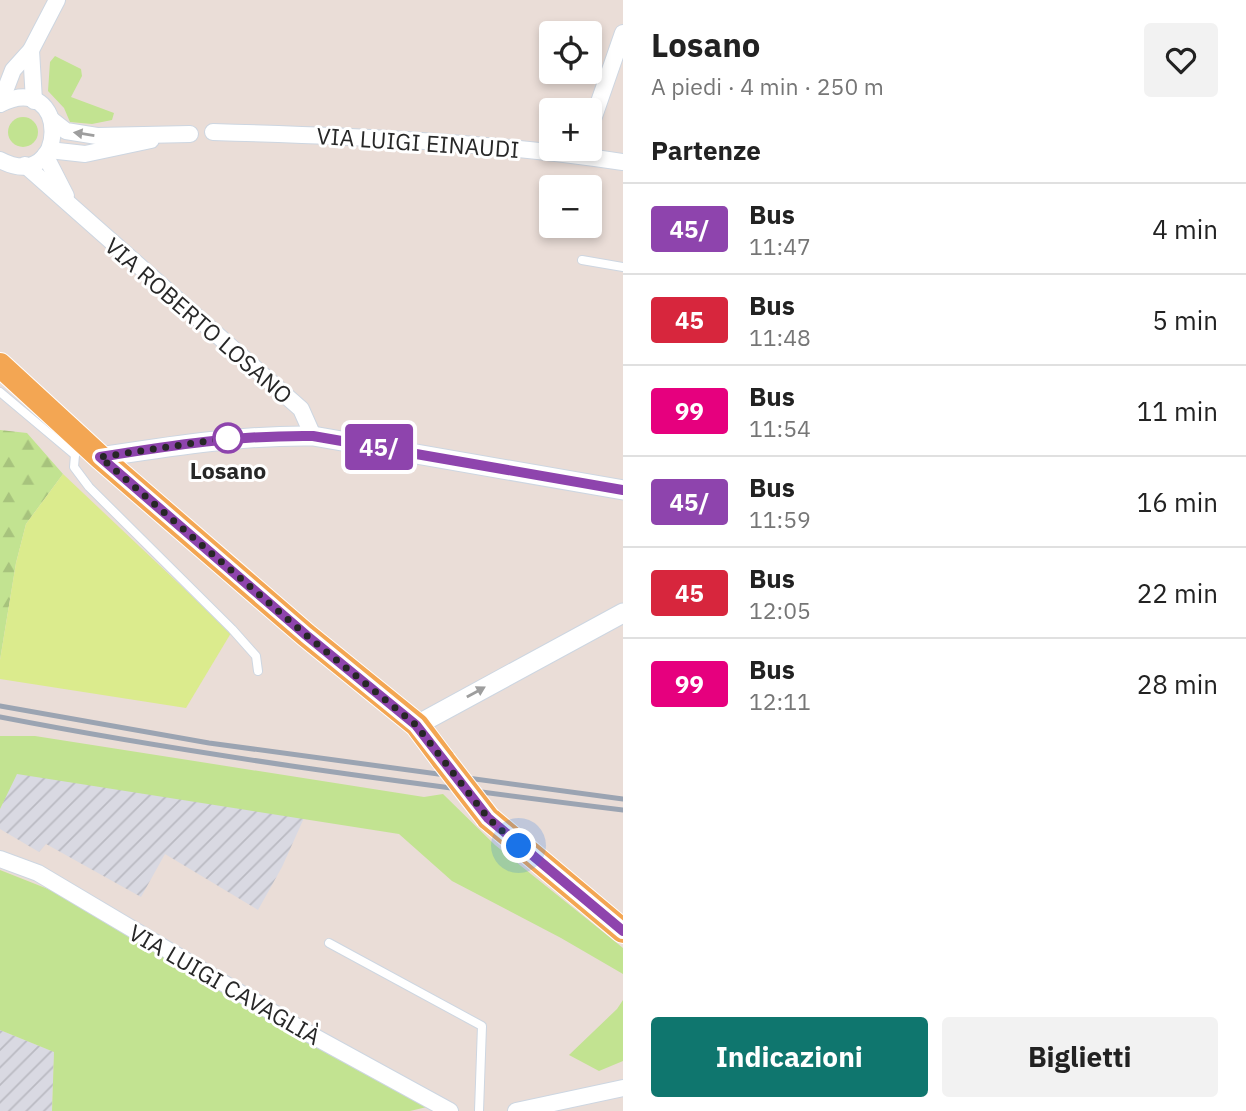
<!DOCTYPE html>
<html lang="it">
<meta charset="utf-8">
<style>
:root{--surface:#fff;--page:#f2f2f2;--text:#222;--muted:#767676;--line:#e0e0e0;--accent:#0f766e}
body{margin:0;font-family:"IBM Plex Sans",sans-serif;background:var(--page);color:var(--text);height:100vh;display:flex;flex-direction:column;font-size:26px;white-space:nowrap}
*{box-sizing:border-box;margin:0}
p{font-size:23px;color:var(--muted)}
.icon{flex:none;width:38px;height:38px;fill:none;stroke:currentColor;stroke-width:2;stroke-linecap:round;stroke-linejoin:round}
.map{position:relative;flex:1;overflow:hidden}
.drawer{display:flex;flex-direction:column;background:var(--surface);width:623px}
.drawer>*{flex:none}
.badge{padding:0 14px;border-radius:5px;font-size:24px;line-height:46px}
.tools{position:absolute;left:539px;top:21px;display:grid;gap:14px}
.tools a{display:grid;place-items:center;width:63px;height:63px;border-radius:7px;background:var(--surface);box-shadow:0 4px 10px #0003;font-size:35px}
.you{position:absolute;width:35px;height:35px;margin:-18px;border:5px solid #fff;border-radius:50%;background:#1a73e8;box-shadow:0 0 0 10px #1a73e833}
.map>.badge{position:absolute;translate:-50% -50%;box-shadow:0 0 0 4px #fff}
h2{padding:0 28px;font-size:26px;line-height:63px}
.round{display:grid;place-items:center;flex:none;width:74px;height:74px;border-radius:7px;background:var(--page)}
.overview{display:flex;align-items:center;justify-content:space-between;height:119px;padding:0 28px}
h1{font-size:33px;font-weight:700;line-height:52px}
.button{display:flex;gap:14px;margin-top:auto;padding:14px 28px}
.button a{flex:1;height:80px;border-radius:7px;background:var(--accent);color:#fff;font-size:28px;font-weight:700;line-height:80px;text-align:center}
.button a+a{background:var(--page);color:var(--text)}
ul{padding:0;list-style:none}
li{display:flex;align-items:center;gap:21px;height:91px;padding:0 28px;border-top:2px solid var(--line)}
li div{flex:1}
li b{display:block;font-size:26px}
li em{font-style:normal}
li .badge{min-width:77px;font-weight:700;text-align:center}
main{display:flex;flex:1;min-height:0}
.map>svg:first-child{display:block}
</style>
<main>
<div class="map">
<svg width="623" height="1111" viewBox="0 0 623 1111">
<defs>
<pattern id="industrial-furrows" width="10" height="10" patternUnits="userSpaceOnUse" patternTransform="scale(1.75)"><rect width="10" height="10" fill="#d9d9e2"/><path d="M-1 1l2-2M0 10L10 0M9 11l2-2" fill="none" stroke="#babac2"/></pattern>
<pattern id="forest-firs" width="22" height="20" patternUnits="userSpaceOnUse" patternTransform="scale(1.75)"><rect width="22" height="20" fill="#c2e391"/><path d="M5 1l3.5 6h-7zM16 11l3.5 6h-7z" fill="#a7c37d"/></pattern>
</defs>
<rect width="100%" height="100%" fill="#eaddd7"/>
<g fill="url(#industrial-furrows)">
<polygon points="16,773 199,801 304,818 282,867 258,910 165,854 141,897 46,844 39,852 0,829 0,809"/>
<polygon points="0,1030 54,1052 52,1111 0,1111"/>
</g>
<g fill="#c2e391">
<polygon points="55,56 81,69 82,76 71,97 114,113 112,120 92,124 70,122 64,108 48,91 50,62"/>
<circle cx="23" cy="132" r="15"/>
<polygon points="0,736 35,736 424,797 443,794 495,845 623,948 623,974 561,938 452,881 399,834 17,774 0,809"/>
<polygon points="0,870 53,891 427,1107 410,1111 52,1111 54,1052 0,1030"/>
<polygon points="623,1000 623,1061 599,1071 569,1055 617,1009"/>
</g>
<polygon fill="url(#forest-firs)" points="0,430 27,433 63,474 26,524 16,563 0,660"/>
<polygon fill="#dbeb8d" points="63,474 231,633 186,708 0,679 0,660 16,563 26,524"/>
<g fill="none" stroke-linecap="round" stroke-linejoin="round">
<defs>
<g id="service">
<polyline points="582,260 623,267"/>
<polyline points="0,392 75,455"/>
<polyline points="81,444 75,455 74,467 89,487 232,629 256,656 258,671"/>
<polyline points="329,943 482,1026 479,1111"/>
</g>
<g id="minor">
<polyline points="31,50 34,101"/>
<path d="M 0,104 C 71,68 69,196 0,160"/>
<polyline points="0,104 13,70 31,50 57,0"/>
<polyline points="52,120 66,131 97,136 190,134"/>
<polyline points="590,128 623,33"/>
<path d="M 213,132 C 352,136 484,141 623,162"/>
<polyline points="49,150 85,154 151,140"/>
<polyline points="45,155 66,196"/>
<polyline points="25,165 301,409 313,436"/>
<polyline points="0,859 38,873 304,1031 450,1111"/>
<polyline points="516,1111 623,1088"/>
</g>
<g id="tertiary">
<path d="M 100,457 C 172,446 240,435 313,436 L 623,490"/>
<polyline points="417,725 623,613"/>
</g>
<g id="primary">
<polyline points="0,365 100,457 306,635 417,725 444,761"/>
<polyline points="488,818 623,931"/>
</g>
</defs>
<use href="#service" stroke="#cdd6e1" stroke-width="10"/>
<use href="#minor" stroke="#cdd6e1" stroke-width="18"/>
<use href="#tertiary" stroke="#cdd6e1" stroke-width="21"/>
<use href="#primary" stroke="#fff" stroke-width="26"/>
<use href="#service" stroke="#fff" stroke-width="8"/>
<use href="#minor" stroke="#fff" stroke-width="16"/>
<use href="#tertiary" stroke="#fff" stroke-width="19"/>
<use href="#primary" stroke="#f3a653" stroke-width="24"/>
<g stroke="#9ba4b2" stroke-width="5">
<polyline points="0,706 209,743 623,799"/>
<path d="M 0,717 C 206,757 415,784 623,810"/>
</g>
<defs>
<polyline id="primary-bridge" points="444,761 488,818"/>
</defs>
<use href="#primary-bridge" stroke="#fff" stroke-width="26" stroke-linecap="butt"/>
<use href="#primary-bridge" stroke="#f3a653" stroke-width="24"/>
</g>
<defs><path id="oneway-solid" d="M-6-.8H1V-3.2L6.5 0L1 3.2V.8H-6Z" transform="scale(1.75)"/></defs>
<g fill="#9e9e9e">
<use href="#oneway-solid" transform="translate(84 134) rotate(-171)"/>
<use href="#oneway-solid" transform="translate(476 692) rotate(-29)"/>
</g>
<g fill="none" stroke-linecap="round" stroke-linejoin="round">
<defs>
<path id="line" d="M 623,490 L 313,436 C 239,435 173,445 100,457 L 306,635 L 416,725 L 488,818 L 623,931"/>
</defs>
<use href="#line" stroke="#fff" stroke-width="16"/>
<use href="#line" stroke="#8e44ad" stroke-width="10"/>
<polyline stroke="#272727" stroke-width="7" stroke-dasharray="0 12.6" points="228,438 100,457 306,635 416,725 488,818 519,846"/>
</g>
<circle fill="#fff" stroke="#8e44ad" stroke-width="3.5" cx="228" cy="438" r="14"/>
<g text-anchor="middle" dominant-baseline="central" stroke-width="6" stroke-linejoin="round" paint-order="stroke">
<g font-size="23" fill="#272727" stroke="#fff">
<text transform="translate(418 142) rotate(4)">VIA LUIGI EINAUDI</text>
<text transform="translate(199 320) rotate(41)">VIA ROBERTO LOSANO</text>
<text transform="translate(225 984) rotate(30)">VIA LUIGI CAVAGLIÀ</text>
</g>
<g font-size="23" font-weight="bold" fill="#272727" stroke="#fff">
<text x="228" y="470">Losano</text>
</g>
</g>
</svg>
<div class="tools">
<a><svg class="icon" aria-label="locate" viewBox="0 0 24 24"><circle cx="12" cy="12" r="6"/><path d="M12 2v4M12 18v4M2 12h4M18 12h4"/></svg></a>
<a>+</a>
<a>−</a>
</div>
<div class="you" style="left:519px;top:846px"></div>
<b class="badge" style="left:379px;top:447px;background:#8e44ad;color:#fff">45/</b>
</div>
<section class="drawer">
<div class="overview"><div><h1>Losano</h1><p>A piedi · 4 min · 250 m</p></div><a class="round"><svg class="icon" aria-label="heart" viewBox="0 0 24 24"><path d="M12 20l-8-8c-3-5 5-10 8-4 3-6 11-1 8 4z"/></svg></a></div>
<h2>Partenze</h2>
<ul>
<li><span class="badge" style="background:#8e44ad;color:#fff">45/</span><div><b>Bus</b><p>11:47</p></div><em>4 min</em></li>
<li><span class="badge" style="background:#d7263d;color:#fff">45</span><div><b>Bus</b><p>11:48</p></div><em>5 min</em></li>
<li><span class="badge" style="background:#e6007e;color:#fff">99</span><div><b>Bus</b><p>11:54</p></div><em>11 min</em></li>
<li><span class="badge" style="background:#8e44ad;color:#fff">45/</span><div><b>Bus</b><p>11:59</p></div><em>16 min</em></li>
<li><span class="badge" style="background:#d7263d;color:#fff">45</span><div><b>Bus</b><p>12:05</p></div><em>22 min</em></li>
<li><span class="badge" style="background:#e6007e;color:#fff">99</span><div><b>Bus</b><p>12:11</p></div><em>28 min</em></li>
</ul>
<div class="button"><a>Indicazioni</a><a>Biglietti</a></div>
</section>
</main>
